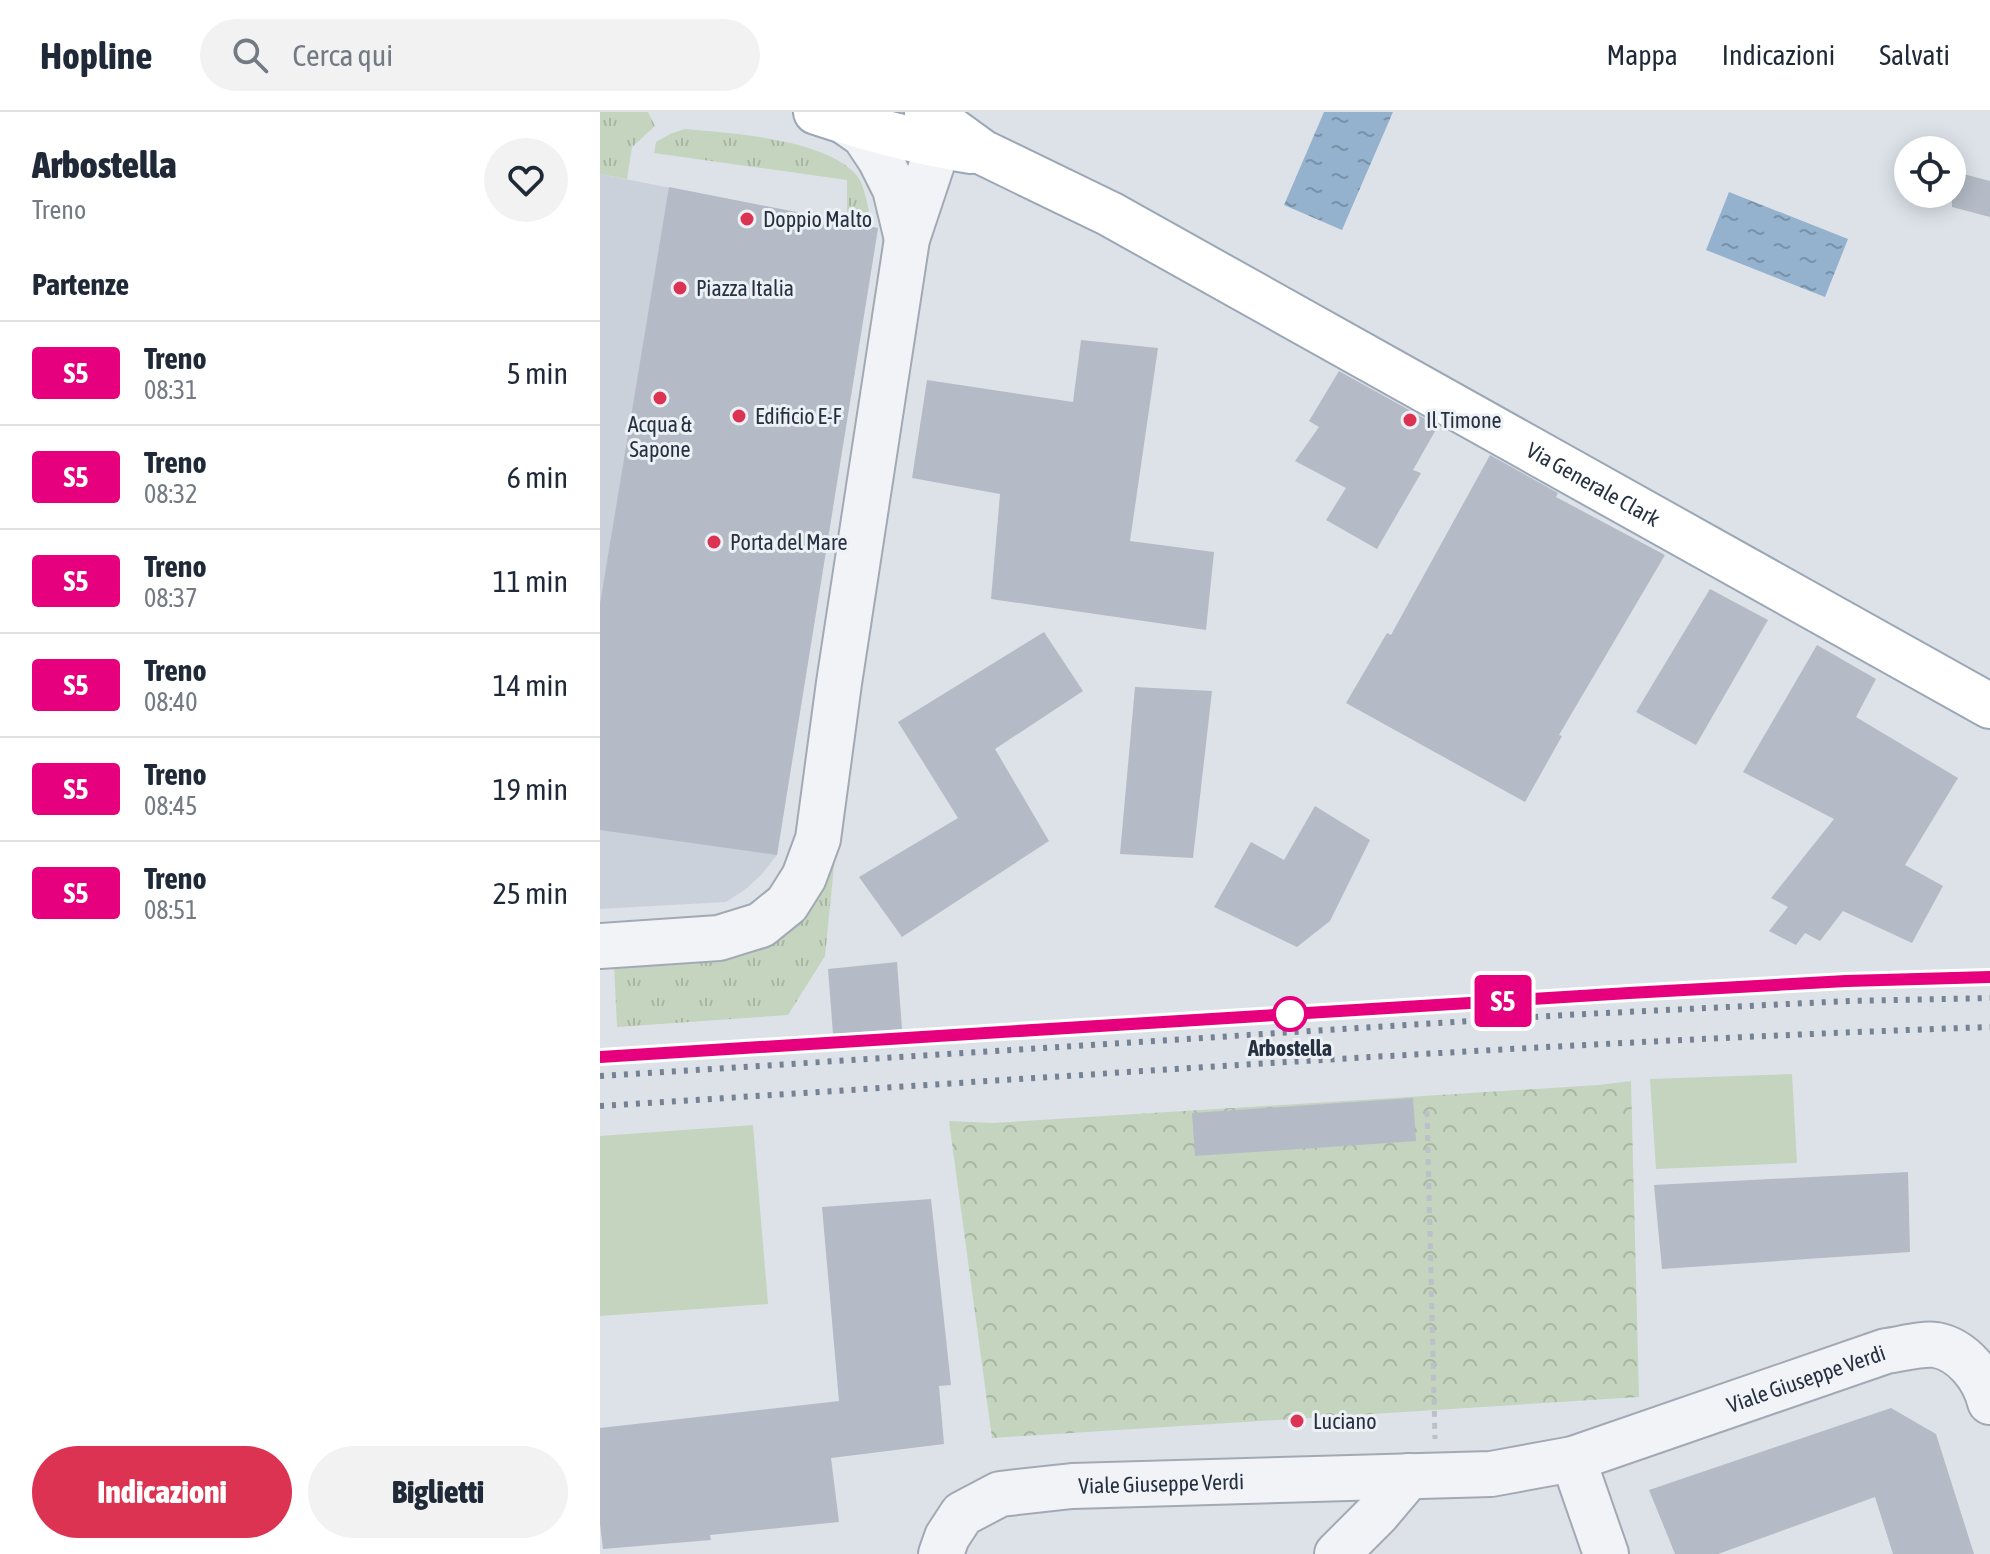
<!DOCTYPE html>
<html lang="it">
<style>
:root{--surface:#fff;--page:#f2f2f3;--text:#1f2937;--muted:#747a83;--line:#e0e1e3;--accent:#dd3352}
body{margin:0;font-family:"Asap Condensed",sans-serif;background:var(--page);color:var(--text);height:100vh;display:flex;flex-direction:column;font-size:30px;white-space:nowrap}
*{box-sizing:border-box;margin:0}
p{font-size:26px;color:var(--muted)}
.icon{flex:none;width:44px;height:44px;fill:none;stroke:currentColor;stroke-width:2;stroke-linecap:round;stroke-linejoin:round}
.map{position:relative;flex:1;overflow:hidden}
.drawer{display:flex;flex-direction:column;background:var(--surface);width:600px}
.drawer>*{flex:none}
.badge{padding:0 16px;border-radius:6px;font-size:28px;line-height:52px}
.buttons{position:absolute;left:1294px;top:24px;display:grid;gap:16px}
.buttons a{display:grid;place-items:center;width:72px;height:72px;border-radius:50%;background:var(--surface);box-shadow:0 4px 20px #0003;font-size:40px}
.map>.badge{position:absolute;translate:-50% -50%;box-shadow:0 0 0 4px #fff}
h2{padding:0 32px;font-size:30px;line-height:72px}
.round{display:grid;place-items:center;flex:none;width:84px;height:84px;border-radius:42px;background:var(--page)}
.overview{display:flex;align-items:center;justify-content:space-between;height:136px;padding:0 32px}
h1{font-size:38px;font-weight:800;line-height:60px}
.action{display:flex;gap:16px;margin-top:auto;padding:16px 32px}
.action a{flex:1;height:92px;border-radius:48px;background:var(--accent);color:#fff;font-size:32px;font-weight:800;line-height:92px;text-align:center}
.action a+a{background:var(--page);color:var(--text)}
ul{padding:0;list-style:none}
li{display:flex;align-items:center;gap:24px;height:104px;padding:0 32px;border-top:2px solid var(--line)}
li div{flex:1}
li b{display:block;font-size:30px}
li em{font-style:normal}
li .badge{min-width:88px;font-weight:700;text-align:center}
header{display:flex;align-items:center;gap:48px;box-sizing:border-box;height:112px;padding:0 40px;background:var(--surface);border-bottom:2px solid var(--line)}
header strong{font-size:38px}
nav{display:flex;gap:44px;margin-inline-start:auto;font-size:28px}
.search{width:560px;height:72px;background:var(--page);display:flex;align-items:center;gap:20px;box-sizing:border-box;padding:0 28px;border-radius:44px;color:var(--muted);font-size:30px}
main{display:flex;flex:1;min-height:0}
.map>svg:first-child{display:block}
</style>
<header>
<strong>Hopline</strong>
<div class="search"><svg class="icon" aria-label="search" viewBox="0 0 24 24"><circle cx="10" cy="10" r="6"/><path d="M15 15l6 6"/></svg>Cerca qui</div>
<nav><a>Mappa</a><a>Indicazioni</a><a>Salvati</a></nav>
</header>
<main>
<section class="drawer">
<div class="overview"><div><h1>Arbostella</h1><p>Treno</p></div><a class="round"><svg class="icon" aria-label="heart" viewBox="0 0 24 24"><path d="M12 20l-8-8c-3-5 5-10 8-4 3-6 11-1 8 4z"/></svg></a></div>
<h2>Partenze</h2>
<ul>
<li><span class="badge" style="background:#e6007e;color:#fff">S5</span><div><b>Treno</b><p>08:31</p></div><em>5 min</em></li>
<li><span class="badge" style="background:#e6007e;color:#fff">S5</span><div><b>Treno</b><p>08:32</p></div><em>6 min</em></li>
<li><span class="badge" style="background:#e6007e;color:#fff">S5</span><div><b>Treno</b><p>08:37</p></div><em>11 min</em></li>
<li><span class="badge" style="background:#e6007e;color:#fff">S5</span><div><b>Treno</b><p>08:40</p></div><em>14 min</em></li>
<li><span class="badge" style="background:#e6007e;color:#fff">S5</span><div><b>Treno</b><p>08:45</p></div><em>19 min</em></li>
<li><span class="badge" style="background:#e6007e;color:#fff">S5</span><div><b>Treno</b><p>08:51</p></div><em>25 min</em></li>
</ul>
<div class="action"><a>Indicazioni</a><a>Biglietti</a></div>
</section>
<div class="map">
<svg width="1390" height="1442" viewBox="0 0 1390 1442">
<defs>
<pattern id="grass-tufts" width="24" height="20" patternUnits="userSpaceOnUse" patternTransform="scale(2)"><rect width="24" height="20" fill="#c4d4be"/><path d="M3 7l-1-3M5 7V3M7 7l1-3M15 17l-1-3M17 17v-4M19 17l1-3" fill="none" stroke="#a8b6a4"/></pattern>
<pattern id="park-crowns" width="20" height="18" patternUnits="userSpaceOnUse" patternTransform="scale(2)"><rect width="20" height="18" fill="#c4d4be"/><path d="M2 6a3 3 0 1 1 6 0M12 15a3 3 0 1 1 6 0" fill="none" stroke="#a8b6a4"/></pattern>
<pattern id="water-ripples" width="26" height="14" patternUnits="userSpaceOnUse" patternTransform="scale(2)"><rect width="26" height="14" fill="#94b2cd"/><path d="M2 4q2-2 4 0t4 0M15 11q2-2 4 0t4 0" fill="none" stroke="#7991a8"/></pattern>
</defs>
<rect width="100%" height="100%" fill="#dde2e9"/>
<polygon fill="#cbd1db" points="0,62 278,117 177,743 162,762 146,777 126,790 0,797"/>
<g fill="url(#grass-tufts)">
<polygon points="0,0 48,0 55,14 32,35 27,67 0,62"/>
<path d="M 85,17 C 130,21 229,27 258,65 C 265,75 267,94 271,106 L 247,100 L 247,68 L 54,41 L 56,30 L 70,22 Z"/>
<polygon points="235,744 225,844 188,903 17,915 14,853 122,850 153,841 195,814"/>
</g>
<polygon fill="url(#park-crowns)" points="1031,969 1039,1285 392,1326 349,1009 393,1011 999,973"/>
<g fill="#c4d4be">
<polygon points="1192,962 1197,1051 1056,1057 1050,967"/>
<polygon points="153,1013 168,1192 0,1204 0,1024"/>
</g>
<g fill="url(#water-ripples)">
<polygon points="724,0 793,0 742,118 684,93"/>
<polygon points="1129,80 1248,127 1225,185 1106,138"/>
</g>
<g fill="#b4bbc6">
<polygon points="1352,59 1390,69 1390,105 1352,95"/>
<polygon points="69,75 278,116 177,743 0,718 0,492"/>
<polygon points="481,228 558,236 530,429 614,440 606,518 391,487 400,382 312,366 327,268 473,290"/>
<polygon points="739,259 838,314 813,358 821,361 777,437 726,408 746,376 695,349 719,315 709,309"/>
<polygon points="890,343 958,381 956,385 1065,443 959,623 962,624 925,690 746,591 787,521 791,523"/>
<polygon points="1110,477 1168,508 1096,633 1036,600"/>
<polygon points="444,520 483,579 395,637 449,729 302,825 259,765 358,706 298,610"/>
<polygon points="1217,533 1276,567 1256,605 1358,666 1305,753 1343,774 1312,831 1243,799 1220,829 1205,821 1196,833 1169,819 1188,795 1171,786 1234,707 1143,660"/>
<polygon points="535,575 612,579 593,746 520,742"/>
<polygon points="715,694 770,728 730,809 697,835 614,795 651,730 684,748"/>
<polygon points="297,850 302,917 233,922 228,857"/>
<polygon points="813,986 816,1029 595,1044 592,1001"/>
<polygon points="1308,1060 1310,1140 1062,1157 1054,1073"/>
<polygon points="331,1087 351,1273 339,1274 344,1332 231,1346 239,1410 110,1423 111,1428 3,1437 0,1412 0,1316 239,1289 222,1095"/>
<polygon points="1291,1296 1336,1322 1374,1442 1293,1442 1275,1385 1118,1442 1075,1442 1049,1378"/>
</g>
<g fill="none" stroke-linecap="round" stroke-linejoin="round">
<defs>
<g id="minor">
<polyline points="244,9 264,23 280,47 295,77 307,127"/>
<polyline points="0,834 119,826 161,813 187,792 204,765 218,727 239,571 307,127 332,52 335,34 330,2"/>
<polyline points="973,1347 1006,1442"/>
<path id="s1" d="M 341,1442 L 347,1425 L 362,1402 L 400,1382 L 472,1374 L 891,1362 L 973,1347 L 1286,1239 C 1302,1237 1321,1231 1336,1233 C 1363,1238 1384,1265 1390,1290"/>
<polyline points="737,1442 777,1402 809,1364"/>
</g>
<g id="major">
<path d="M 216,0 C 267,17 319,31 371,39"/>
<path id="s2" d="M 327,0 L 382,40 L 510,102 L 1390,594"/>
</g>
</defs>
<use href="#minor" stroke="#a2a9b3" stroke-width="48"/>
<use href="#major" stroke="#9ba7b6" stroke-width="48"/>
<polyline stroke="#bcc0c8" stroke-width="5" stroke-dasharray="6 6" stroke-linecap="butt" points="827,999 835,1327"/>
<use href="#minor" stroke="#f1f3f7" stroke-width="44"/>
<use href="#major" stroke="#fff" stroke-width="44"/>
<g stroke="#758294" stroke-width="6" stroke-dasharray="4 8" stroke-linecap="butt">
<polyline points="0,945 967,885 1246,869 1390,865"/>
<polyline points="0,964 965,903 1249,889 1390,886"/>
<path d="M 0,994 C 463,965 926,931 1390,915"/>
</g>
</g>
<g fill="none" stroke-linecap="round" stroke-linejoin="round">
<defs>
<polyline id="line" points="0,945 1029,881 1246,869 1390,865"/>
</defs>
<use href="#line" stroke="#fff" stroke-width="18"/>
<use href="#line" stroke="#e6007e" stroke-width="12"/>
</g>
<g fill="#dd3352" stroke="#edf1f6" stroke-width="3">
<circle cx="147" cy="107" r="8"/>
<circle cx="80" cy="176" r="8"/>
<circle cx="60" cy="286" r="8"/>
<circle cx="139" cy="304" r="8"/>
<circle cx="810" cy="308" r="8"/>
<circle cx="114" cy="430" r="8"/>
<circle cx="697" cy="1309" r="8"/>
</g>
<circle fill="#fff" stroke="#e6007e" stroke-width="4" cx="690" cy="902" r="16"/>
<g text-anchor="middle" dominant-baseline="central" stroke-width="6" stroke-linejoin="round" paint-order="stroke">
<g font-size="22" fill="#253041" stroke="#edf1f6" text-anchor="start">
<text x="163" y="107">Doppio Malto</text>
<text x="96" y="176">Piazza Italia</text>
<text x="155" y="304">Edificio E-F</text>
<text x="826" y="308">Il Timone</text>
<text x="60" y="312" text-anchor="middle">Acqua &amp;<tspan x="60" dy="25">Sapone</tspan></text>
<text x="130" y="430">Porta del Mare</text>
<text x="713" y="1309">Luciano</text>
</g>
<g font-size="22" fill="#253041" stroke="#edf1f6">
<text stroke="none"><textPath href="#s2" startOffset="764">Via Generale Clark</textPath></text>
<text stroke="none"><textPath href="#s1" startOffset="910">Viale Giuseppe Verdi</textPath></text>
<text stroke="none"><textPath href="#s1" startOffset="250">Viale Giuseppe Verdi</textPath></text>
</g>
<g font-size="22" font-weight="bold" fill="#253041" stroke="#edf1f6">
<text x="690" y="936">Arbostella</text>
</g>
</g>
</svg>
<div class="buttons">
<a><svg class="icon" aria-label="locate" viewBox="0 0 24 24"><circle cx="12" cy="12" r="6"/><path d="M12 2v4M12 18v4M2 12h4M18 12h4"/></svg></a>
</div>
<b class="badge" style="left:903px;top:889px;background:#e6007e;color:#fff">S5</b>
</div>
</main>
